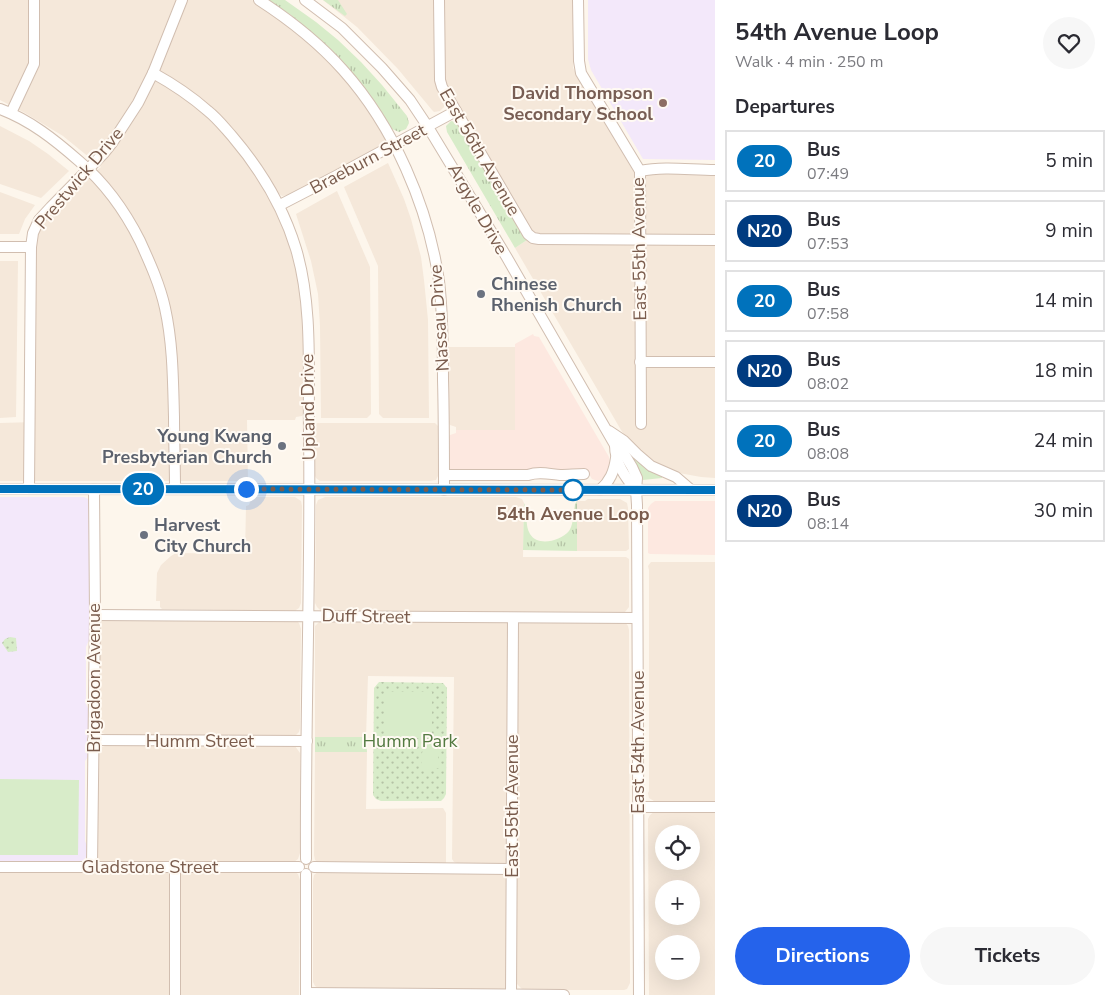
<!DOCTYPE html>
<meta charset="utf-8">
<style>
:root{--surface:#fff;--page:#f7f7f7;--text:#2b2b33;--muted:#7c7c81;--line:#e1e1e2;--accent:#2563eb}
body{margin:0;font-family:"Nunito Sans",sans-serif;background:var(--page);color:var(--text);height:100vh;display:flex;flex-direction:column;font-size:19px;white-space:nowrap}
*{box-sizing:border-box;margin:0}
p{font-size:16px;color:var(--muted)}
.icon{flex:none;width:28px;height:28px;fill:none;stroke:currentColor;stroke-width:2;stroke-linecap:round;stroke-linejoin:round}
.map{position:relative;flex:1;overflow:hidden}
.panel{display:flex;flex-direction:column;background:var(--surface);width:400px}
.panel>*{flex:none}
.badge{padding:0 10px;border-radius:16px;font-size:18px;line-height:32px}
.controls{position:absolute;left:655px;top:825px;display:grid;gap:10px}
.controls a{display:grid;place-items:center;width:45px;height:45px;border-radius:50%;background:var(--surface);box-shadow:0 5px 20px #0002;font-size:25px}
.you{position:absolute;width:25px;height:25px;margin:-12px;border:4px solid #fff;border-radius:50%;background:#1a73e8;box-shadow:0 0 0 8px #1a73e833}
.map>.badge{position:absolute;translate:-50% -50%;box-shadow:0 0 0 2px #fff}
h2{padding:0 20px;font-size:19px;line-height:45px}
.round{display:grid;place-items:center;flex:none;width:52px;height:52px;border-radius:26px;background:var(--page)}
.head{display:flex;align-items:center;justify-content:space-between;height:85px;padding:0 20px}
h1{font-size:24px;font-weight:700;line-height:38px}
.button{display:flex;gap:10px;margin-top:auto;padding:10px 20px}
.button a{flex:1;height:58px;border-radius:30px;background:var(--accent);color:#fff;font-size:20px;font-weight:700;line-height:58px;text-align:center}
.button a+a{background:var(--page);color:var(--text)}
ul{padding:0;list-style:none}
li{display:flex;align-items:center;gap:15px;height:62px;margin:0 10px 8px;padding:0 10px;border:2px solid var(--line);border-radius:0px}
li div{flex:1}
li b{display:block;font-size:19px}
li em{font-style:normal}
li .badge{min-width:55px;font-weight:700;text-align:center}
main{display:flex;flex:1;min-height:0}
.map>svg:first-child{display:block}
</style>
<main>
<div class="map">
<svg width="715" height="995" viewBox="0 0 715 995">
<defs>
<pattern id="grass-tufts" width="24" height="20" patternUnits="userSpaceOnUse" patternTransform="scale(1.25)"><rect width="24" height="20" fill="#d8ecc9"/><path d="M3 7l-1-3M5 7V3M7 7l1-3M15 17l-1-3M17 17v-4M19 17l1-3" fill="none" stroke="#b4c2a5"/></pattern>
<pattern id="park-dots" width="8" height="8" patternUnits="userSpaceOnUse" patternTransform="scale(1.25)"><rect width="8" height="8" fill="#d8ecc9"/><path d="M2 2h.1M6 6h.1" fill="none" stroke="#b4c2a5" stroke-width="1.8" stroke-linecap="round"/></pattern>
</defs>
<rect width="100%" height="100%" fill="#fdf6ec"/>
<g fill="#f5e8da" fill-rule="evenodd">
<polygon points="0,0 252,0 260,5 309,43 334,67 354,92 383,133 385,140 380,146 289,195 282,196 278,193 270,198 282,223 291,252 299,284 303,321 304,413 302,416 296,417 295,420 247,420 248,481 0,481 0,423 35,422 36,247 39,231 46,218 82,182 101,167 63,136 25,113 0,100"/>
<polygon points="323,0 573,0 573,68 634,172 715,173 715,478 701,477 679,473 657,465 643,454 628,440 621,430 515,248 527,240 531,232 453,97 445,102 444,107 440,111 434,112 432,110 398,69 357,27"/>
<polygon points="0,126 29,141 48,154 69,171 41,198 0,184"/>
<polygon points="388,163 404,199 411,219 421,257 424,280 428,320 429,418 383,418 379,414 378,266 344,187"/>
<polygon points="337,191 370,267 371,414 367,418 321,418 320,326 318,294 311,261 296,214"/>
<polygon points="0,192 35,205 25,219 19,234 0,234"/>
<polygon points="0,261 18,261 16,417 0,418"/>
<polygon points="448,347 515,347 515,430 456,430 456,427 450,425 449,423"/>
<polygon points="317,423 435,423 439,427 438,476 436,480 430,481 320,481 316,478 314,474 314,425"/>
<polygon points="253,497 295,497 301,501 302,506 301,603 299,608 296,610 296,620 299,623 301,629 300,728 299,732 295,736 295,746 300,753 300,853 298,859 294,862 294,871 298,874 300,880 299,995 0,995 0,870 98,871 98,753 100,748 107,745 107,735 100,732 98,727 99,625 101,621 105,619 235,620 235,610 162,609 160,607 160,601 156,601 157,573 161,565 171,556 176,553 245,554 246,506 249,505 251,499"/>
<polygon points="325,497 516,497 522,499 524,503 523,557 626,557 629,559 629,607 625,612 625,622 628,626 629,630 630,983 627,989 624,990 524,990 522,989 517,984 517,864 457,863 454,862 452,859 454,677 368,676 366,737 315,737 315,626 320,621 321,611 317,607 315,603 316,505 318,500"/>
<polygon points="588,499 620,499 627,503 628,508 629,549 626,551 577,551 577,501 585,501"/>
<path d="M 651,562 L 715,562 L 715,995 L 649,995 L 648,819 L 650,815 L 654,812 L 654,801 L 649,798 L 648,793 L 649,791 L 649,570 L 648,566 ZM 664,834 L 691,834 L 691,861 L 664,861 ZM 664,889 L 691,889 L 691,916 L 664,916 ZM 664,944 L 691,944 L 691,971 L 664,971 Z"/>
<polygon points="315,752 367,752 366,809 443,808 446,813 446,872 499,872 505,874 508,880 507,995 318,988 315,986 313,982 313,881 314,875 319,871 319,863 315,860 314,855"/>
</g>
<g fill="#fde8e0">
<polygon points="533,334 534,336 539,337 609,457 610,463 609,470 603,478 601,480 598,481 592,479 589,474 588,470 452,470 449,469 448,439 450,435 456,433 456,430 515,430 515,344"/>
<polygon points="655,501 715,501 715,555 650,554 648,553 648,508 651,504"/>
</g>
<g fill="#f3e8fa">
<polygon points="588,0 715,0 715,160 643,159 591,70 588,59"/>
<polygon points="0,497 84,497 88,499 90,506 89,640 86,647 86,704 89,710 89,755 85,761 85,841 87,846 88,854 84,860 80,862 0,861"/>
</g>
<g fill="url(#grass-tufts)">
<polygon points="268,0 285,0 316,22 338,40 361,62 382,85 407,116 409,123 406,129 399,132 392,129 357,79 329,49 312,33 291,15"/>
<polygon points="323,0 338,0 347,14 345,16"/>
<polygon points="451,121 456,122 459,126 521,232 527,240 515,248 447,132 446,126"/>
<polygon points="626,448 651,470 662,477 662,478 643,480"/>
<path d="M 577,501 L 577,551 L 523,550 L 524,503 C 529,512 524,524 530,534 C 538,547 560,541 569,531 C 573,526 574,511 575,504 Z"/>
<polygon points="315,737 366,737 367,752 315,752"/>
</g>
<g fill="url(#park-dots)">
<polygon points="10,637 16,638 17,651 8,652 2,643 5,639"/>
<polygon points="379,682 443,683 447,688 446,794 444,798 441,801 381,801 376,799 373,795 374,688"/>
</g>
<g fill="#d8ecc9">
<rect x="384" y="692" width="48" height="46"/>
<polygon points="437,744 439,768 422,770 421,756 424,747"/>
<polygon points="0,779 79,780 78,855 0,855"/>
</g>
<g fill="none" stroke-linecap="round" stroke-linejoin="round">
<defs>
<g id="minor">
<path d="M 259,0 C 290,20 319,43 343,70 C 394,127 428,206 439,281 C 443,314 443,347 443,380 C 444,416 444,453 444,490"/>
<polyline points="305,0 342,28 382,68 410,100 428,127 506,256 615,445 623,452 632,467 637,478 636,490 637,505 639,995"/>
<polyline points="439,0 440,80 442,87 528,234 533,238 539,239 715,240"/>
<polyline points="578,0 579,61 581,73 640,171 641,424"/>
<path d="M 153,73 C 173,84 191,96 208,111 C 217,118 224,127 232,136 C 261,170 283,206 296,249 C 313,306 308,372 309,431 C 311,573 305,716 306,859"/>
<path d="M 0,109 C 30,120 55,140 79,161 C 106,184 124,209 140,241 C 150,263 160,285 165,308 C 173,344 173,381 174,417 C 174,441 175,465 175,489"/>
<polyline points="11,113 34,64 34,0"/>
<path d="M 640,171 C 665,166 690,170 715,170"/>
<polyline points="280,205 336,176 456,111"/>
<polyline points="0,247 31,247"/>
<polyline points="640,362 715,362"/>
<polyline points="609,431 624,441 637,454 651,466 676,477 690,489"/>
<path d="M 615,445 C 615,463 625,477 636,490"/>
<path d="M 444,475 L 528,475 C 539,471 549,474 560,475 C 568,475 576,474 584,474"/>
<polyline points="0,489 715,490"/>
<polyline points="29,489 31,247 33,233 39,220 51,207 104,153 112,143 138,103 153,73 182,0"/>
<path d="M 600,490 C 610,481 614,472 616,458"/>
<polyline points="95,615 637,618"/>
<polyline points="93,740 307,741"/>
<polyline points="638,807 715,807"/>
<polyline points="92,866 95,615 94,489"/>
<polyline points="0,867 299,867"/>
<polyline points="314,867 512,869"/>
<polyline points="306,874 306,995"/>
<polyline points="306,993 564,995"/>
<polyline points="175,995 175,867"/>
<polyline points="511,995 513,618"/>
</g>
</defs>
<use href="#minor" stroke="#d1beb0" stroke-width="12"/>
<use href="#minor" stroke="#fff" stroke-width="10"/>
</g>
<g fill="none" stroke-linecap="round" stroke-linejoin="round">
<defs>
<polyline id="line" points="0,489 715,490"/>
</defs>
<use href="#line" stroke="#fff" stroke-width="11"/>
<use href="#line" stroke="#0072bc" stroke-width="8"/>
<polyline stroke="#7a5c4d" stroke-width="5" stroke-dasharray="0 9" points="246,489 573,490"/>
</g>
<circle fill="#8d6e63" stroke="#fffaf3" stroke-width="2" cx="663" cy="103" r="5"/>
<g fill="#6b7280" stroke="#fffaf3" stroke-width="2">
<circle cx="481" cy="294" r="5"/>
<circle cx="282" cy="446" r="5"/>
<circle cx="144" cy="535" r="5"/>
</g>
<circle fill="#fff" stroke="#0072bc" stroke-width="2.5" cx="573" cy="490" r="10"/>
<g text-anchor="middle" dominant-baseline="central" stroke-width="4" stroke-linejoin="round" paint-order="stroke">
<g font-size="18" font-weight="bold" fill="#785e54" stroke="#fffaf3" text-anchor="end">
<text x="653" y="93">David Thompson<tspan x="653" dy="21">Secondary School</tspan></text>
</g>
<g font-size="18" fill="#7a5c4d" stroke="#fffaf3">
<text transform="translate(480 152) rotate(60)">East 56th Avenue</text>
<text transform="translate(368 159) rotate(-28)">Braeburn Street</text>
<text transform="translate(79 178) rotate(-50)">Prestwick Drive</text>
<text transform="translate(478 209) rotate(60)">Argyle Drive</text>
<text transform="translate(639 249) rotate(-91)">East 55th Avenue</text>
<text transform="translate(439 318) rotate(-94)">Nassau Drive</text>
<text transform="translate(308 407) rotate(-91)">Upland Drive</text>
<text transform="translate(366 616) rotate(1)">Duff Street</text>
<text transform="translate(94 678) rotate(-90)">Brigadoon Avenue</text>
<text x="200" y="741">Humm Street</text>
<text transform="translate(638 742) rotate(-90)">East 54th Avenue</text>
<text transform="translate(512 806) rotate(-90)">East 55th Avenue</text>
<text x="150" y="867">Gladstone Street</text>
</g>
<g font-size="18" font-weight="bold" fill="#5b616d" stroke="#fffaf3" text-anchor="start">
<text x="491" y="284">Chinese<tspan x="491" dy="21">Rhenish Church</tspan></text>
<text x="272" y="436" text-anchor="end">Young Kwang<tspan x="272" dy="21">Presbyterian Church</tspan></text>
<text x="154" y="525">Harvest<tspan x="154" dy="21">City Church</tspan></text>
</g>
<g font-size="18" font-weight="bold" fill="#7a5c4d" stroke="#fffaf3">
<text x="573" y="514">54th Avenue Loop</text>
</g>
<g font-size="18" fill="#537a41" stroke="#fffaf3">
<text x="410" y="741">Humm Park</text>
</g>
</g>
</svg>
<div class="controls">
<a><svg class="icon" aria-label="locate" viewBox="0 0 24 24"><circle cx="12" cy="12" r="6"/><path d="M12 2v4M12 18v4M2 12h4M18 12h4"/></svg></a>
<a>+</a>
<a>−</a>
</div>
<div class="you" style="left:246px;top:489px"></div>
<b class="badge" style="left:143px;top:489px;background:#0072bc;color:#fff">20</b>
</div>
<section class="panel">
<div class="head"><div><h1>54th Avenue Loop</h1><p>Walk · 4 min · 250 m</p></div><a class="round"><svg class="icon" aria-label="heart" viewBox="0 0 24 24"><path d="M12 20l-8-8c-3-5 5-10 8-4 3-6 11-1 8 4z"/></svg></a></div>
<h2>Departures</h2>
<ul>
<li><span class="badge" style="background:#0072bc;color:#fff">20</span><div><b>Bus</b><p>07:49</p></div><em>5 min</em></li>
<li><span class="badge" style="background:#003b80;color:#fff">N20</span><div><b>Bus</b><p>07:53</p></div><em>9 min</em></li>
<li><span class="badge" style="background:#0072bc;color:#fff">20</span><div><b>Bus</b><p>07:58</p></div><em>14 min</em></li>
<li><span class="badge" style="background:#003b80;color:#fff">N20</span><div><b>Bus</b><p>08:02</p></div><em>18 min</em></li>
<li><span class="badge" style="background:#0072bc;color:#fff">20</span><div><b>Bus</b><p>08:08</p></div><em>24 min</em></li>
<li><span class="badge" style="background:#003b80;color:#fff">N20</span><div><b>Bus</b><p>08:14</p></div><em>30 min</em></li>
</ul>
<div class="button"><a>Directions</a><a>Tickets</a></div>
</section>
</main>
